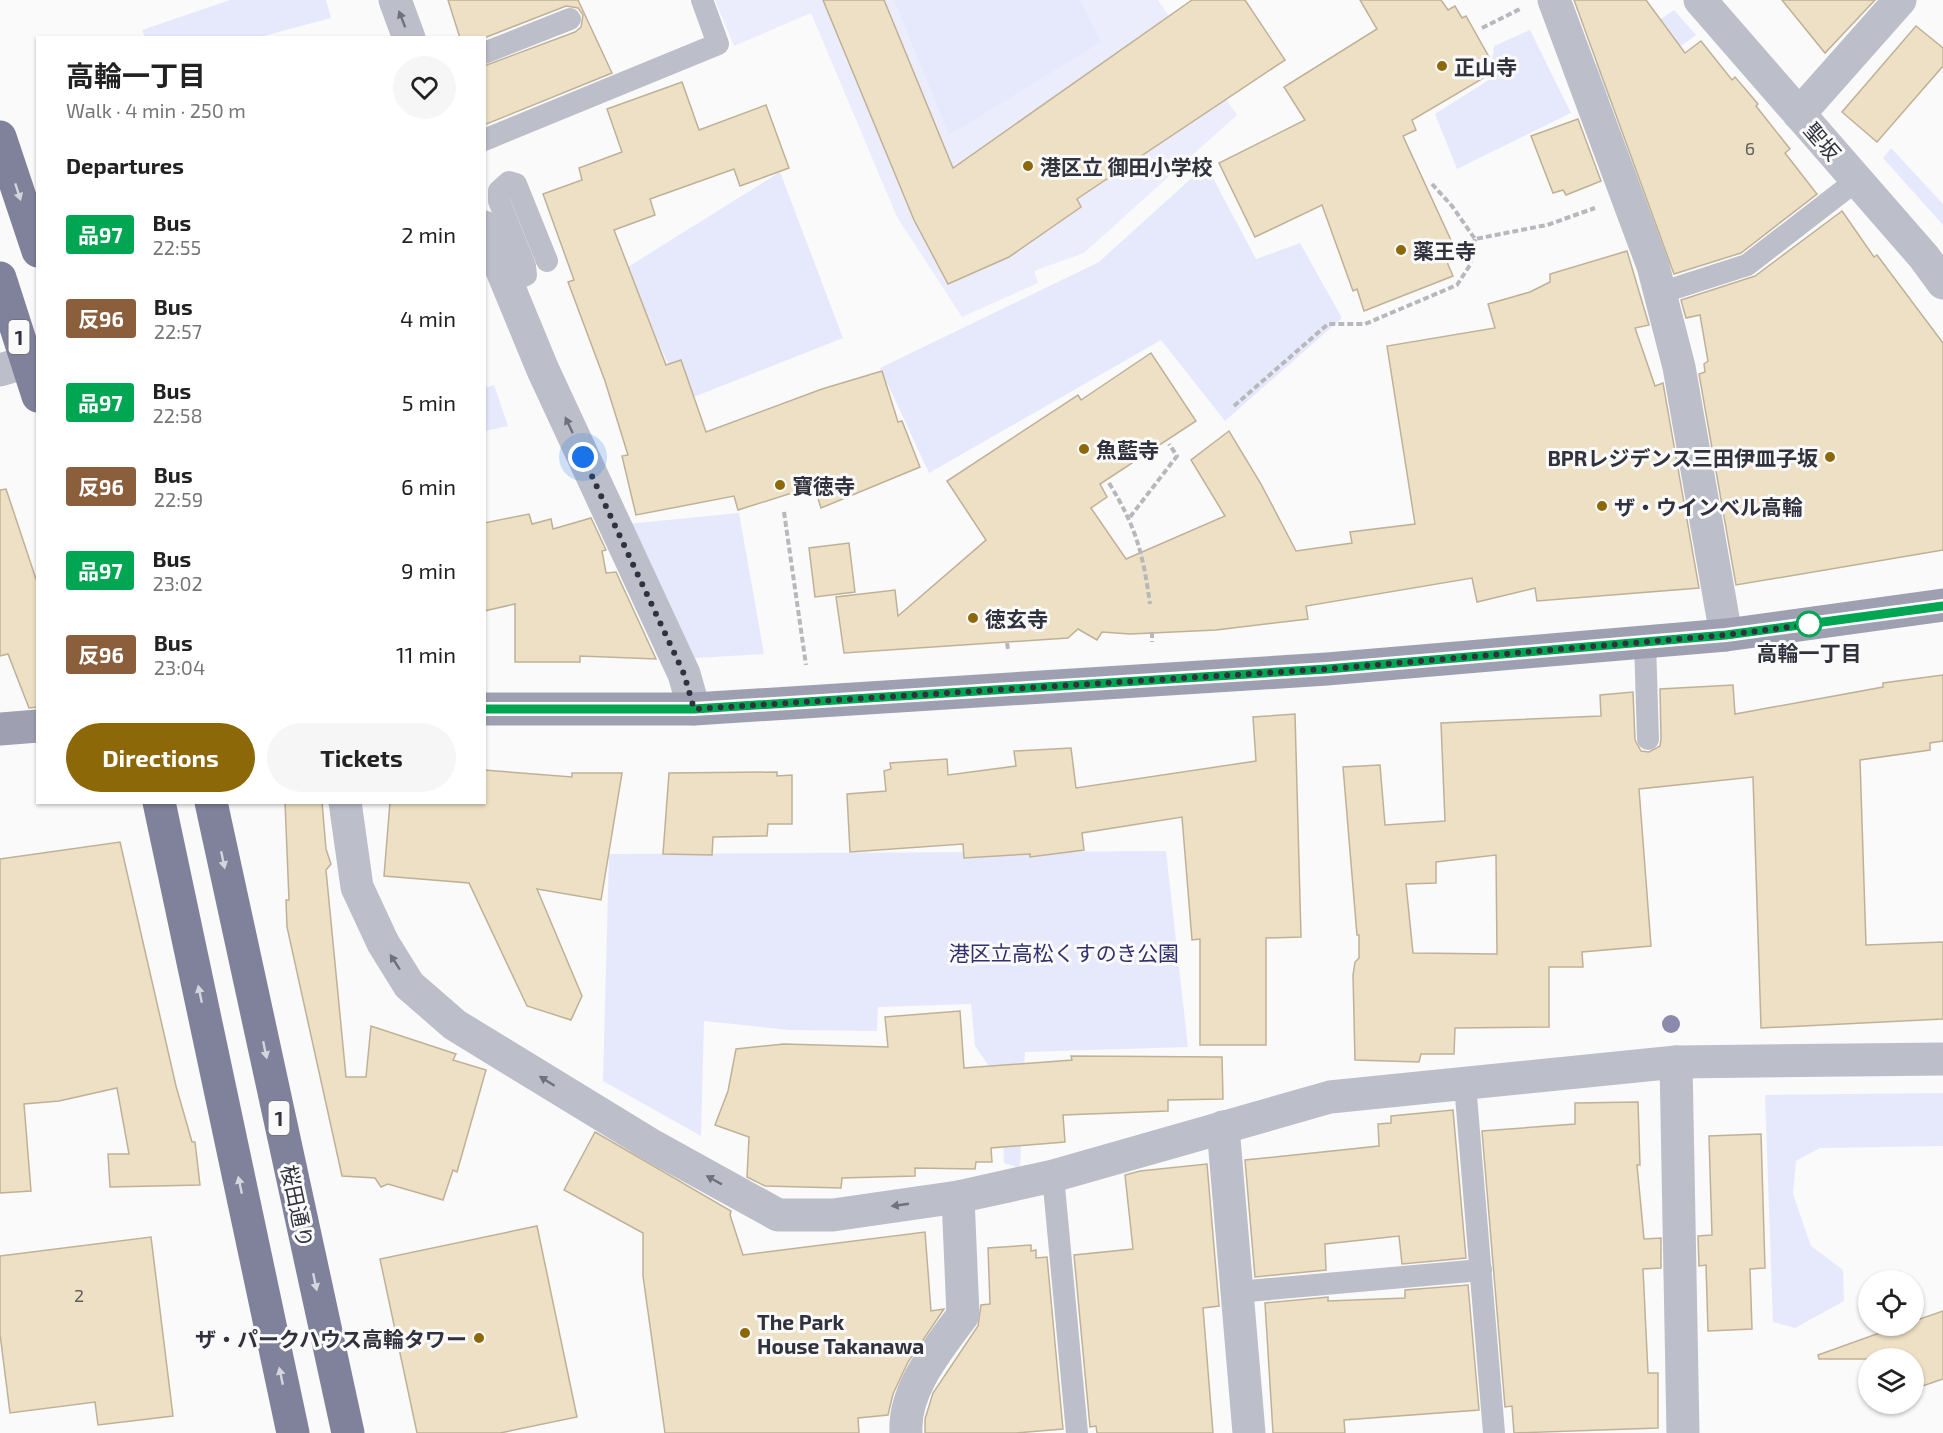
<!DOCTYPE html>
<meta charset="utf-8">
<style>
:root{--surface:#fff;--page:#f6f6f6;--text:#222;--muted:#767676;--accent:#8c6809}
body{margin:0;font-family:"Exo 2","Noto Sans JP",sans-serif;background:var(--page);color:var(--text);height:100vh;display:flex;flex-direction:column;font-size:22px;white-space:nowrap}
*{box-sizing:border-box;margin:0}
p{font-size:20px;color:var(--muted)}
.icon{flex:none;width:33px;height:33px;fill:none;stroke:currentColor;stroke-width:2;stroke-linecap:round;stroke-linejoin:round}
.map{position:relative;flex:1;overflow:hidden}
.sheet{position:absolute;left:36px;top:36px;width:450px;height:768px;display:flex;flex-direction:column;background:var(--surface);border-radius:0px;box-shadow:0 2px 4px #0004}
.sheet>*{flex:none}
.badge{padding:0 12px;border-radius:4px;font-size:21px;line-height:39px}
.buttons{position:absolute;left:1858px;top:1270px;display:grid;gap:12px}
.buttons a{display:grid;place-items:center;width:66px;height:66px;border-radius:50%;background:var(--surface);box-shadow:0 2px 4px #0004;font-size:30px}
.you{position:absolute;width:30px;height:30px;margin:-15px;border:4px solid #fff;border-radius:50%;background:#1a73e8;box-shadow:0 0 0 9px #1a73e833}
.map>.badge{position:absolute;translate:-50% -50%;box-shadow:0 0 0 3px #fff}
h2{padding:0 30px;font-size:22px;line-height:54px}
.round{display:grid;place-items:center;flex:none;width:63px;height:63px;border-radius:32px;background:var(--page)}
.summary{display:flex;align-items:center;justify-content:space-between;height:102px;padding:0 30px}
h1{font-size:28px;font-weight:700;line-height:45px}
.action{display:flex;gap:12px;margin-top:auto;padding:12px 30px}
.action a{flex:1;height:69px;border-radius:36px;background:var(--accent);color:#fff;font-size:24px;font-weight:700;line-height:69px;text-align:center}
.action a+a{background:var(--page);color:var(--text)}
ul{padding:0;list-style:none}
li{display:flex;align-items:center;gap:18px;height:84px;padding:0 30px}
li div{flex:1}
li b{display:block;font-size:22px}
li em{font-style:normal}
li .badge{min-width:66px;font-weight:700;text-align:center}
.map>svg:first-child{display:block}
</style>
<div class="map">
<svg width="1943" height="1433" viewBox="0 0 1943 1433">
<rect width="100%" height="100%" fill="#fafafa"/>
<polygon fill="#ecedfc" points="715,0 1158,0 1237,115 1084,253 1034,271 1038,283 962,317 897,217 811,13 734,46"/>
<g fill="#e6e9fc">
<polygon points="230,0 326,0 331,18 260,37 145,37 142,30"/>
<polygon points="894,0 1080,0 1101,42 949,135"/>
<polygon points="1674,10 1696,35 1607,99 1593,66"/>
<polygon points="1530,30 1571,113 1457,169 1435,114 1495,76 1492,62 1494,46"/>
<polygon points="1891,148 1943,204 1943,225 1883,158"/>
<polygon points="1206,165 1256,259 1300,243 1342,318 1225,421 1161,340 929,473 880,368 1099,262"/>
<polygon points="780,172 843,338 686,400 623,270"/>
<polygon points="494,385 508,426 485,431 485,388"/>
<polygon points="739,513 764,654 679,659 627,524"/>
<polygon points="1166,851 1188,1047 1025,1052 1020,1168 1004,1163 1001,1083 975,1046 971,1004 878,1007 877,1031 789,1030 704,1021 701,1136 603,1081 609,854"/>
<polygon points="1943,1093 1943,1146 1820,1148 1796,1161 1793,1194 1811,1246 1843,1270 1844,1301 1795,1328 1773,1322 1765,1095"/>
</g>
<g fill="#eee0c5" stroke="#bfb197" stroke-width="1.5" fill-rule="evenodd">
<polygon points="448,0 578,0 612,73 484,125 484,66 575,32 581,27 583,15 578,8 566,6 484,38 460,38"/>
<polygon points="823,0 884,0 953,168 1192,0 1245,0 1285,60 1077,199 1081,207 1009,257 948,284 914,220"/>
<polygon points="1360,0 1441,0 1448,10 1455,6 1462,18 1466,16 1489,57 1485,59 1492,73 1412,120 1416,130 1403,136 1455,249 1444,255 1453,276 1364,311 1357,289 1353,291 1322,205 1255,237 1219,163 1305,120 1284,87 1377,29"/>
<polygon points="1574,0 1646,0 1685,53 1701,41 1732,80 1735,77 1758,104 1756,106 1790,149 1785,153 1817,194 1741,253 1674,274"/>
<polygon points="1782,0 1875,0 1825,53"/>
<polygon points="1916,26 1943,48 1943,66 1877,142 1842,112"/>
<polygon points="682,82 699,130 766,105 789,168 740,186 734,169 650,199 655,215 614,230 666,365 681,360 706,432 822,389 882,371 898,422 902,421 920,467 821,508 814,486 738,510 734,496 636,515 622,456 628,455 605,381 568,282 574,280 543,194 582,180 579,168 622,152 607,109"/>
<polygon points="1578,119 1601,181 1566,195 1563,190 1553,193 1531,136"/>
<polygon points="1842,211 1874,257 1877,255 1943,343 1943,550 1736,585 1699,374 1705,372 1704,364 1708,361 1700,315 1686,318 1681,300 1755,276"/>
<polygon points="1627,251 1649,325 1635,328 1655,386 1663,383 1699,588 1537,601 1535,588 1477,602 1472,578 1306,606 1308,619 1216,630 1130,634 1102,632 1097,640 1078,629 1068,638 844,653 836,597 895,590 898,616 986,540 947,481 1078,395 1081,400 1151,353 1196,421 1100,484 1107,497 1091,508 1126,559 1225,516 1191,460 1229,431 1261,484 1296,551 1352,543 1350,532 1415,524 1387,346 1495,328 1488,304 1530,292 1550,282 1550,274"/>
<polygon points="6,489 38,585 38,707 29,708 8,654 0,656 0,490"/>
<polygon points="529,514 532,524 551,519 553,529 591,518 606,550 602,551 606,573 616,572 656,659 580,656 580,662 515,662 515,604 484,611 484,523"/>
<polygon points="849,543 855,592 815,597 809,548"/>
<path d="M 1943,675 L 1943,741 L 1930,743 L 1930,750 L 1860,760 L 1866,945 L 1943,942 L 1943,1019 L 1761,1028 L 1753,777 L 1639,789 L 1651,946 L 1582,952 L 1583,967 L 1549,967 L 1549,1027 L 1455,1028 L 1454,1054 L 1421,1054 L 1419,1062 L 1355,1060 L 1353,975 L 1355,962 L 1359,958 L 1359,935 L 1357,935 L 1343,767 L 1380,765 L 1385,825 L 1445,821 L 1441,723 L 1601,716 L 1600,695 L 1633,692 L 1635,740 L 1641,751 L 1649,752 L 1660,746 L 1661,739 L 1660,689 L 1733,685 L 1735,714 L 1883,687 L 1883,683 ZM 1496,855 L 1497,954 L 1413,953 L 1406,884 L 1436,883 L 1436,862 Z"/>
<polygon points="1295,714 1301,937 1266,938 1266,1045 1200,1045 1200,939 1192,940 1182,817 1082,833 1084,850 1030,857 1030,854 964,858 963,844 850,852 847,794 886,791 884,771 891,769 890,763 947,759 948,775 1016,766 1014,751 1071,748 1076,788 1256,761 1253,717"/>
<polygon points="484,770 572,777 572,773 622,773 601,900 537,889 582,996 571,1020 527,1006 469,883 384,876 390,802 484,802"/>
<polygon points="777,772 777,776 792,775 792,824 768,824 767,836 713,837 712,855 663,854 669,773"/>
<polygon points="285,802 322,802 326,849 331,864 326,870 346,1077 366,1077 371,1026 456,1054 453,1060 486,1070 457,1172 453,1170 443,1200 388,1184 381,1187 375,1178 342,1176 287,927 286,900 289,900"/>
<polygon points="120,842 176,1086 192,1142 195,1142 200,1185 110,1187 108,1154 129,1154 117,1088 59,1101 24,1104 31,1191 0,1193 0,859"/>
<polygon points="960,1011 964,1068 1072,1060 1071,1056 1222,1057 1223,1099 1168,1100 1168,1111 1063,1115 1065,1142 991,1148 992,1162 976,1162 975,1169 915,1168 915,1176 842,1178 841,1188 765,1186 747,1177 749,1137 715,1125 728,1091 736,1049 784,1044 888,1047 885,1017"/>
<polygon points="1638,1102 1640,1165 1637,1165 1644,1239 1661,1238 1661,1268 1643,1269 1648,1373 1658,1373 1658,1428 1514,1433 1512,1406 1505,1407 1482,1131 1575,1124 1575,1103"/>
<polygon points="1453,1110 1466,1258 1402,1264 1399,1236 1325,1244 1326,1270 1255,1277 1245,1160 1379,1146 1378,1124 1391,1123 1391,1116"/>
<polygon points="595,1132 731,1211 730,1215 743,1255 925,1232 931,1311 944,1309 908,1362 893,1394 888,1415 858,1418 859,1433 665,1433 643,1276 643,1233 564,1190"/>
<polygon points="1761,1134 1765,1268 1750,1269 1752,1329 1708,1331 1706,1265 1699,1266 1698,1236 1712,1235 1709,1136"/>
<polygon points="1207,1164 1219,1306 1203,1308 1213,1433 1097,1433 1096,1426 1090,1427 1074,1255 1133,1249 1125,1175 1140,1171"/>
<polygon points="537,1226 577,1417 500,1433 417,1433 380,1259"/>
<polygon points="151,1237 173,1416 98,1425 95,1402 10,1413 0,1334 0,1256"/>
<polygon points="1031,1245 1031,1251 1036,1250 1036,1258 1047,1257 1063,1429 1016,1433 925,1433 925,1419 933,1393 978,1326 981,1305 990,1304 988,1248"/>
<polygon points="1468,1285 1479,1410 1344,1420 1345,1433 1273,1433 1265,1303 1328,1297 1328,1301 1405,1298 1405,1290"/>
<polygon points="1943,1311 1943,1379 1914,1389 1914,1359 1819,1359 1818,1355 1899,1326 1914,1326 1914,1321"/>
</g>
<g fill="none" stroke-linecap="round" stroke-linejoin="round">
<g stroke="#b7b8bb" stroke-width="4" stroke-dasharray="6 3" stroke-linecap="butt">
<polyline points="1482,28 1520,9"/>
<polyline points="1432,184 1452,206 1475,239 1547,225 1595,208"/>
<polyline points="1234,406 1328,324 1365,324 1457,285 1470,265 1475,239"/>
<path d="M 1109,483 C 1136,527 1143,553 1150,604"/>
<polyline points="784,512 806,665"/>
<polyline points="1130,517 1177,456 1169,444"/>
<polyline points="1152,632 1152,642"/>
<polyline points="1007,643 1008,649"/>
</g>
<g stroke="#bcbeca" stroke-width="22">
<polyline points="484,53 570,19"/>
<polyline points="484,140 718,44 702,0"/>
<polyline points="508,283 526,275 525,266 499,201 499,191 509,182 516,184 547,261"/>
<polyline points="1660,293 1747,265 1857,180"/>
<polyline points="1645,642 1648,739"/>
<polyline points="1465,1084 1494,1433"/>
<polyline points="1053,1176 1077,1433"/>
<polyline points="1237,1292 1481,1270"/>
</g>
<g stroke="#bcbeca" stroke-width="33">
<polyline points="395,0 409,38"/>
<polyline points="1554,0 1653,266 1679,367 1726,635"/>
<polyline points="1799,114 1900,0"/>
<polyline points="484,227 543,370 684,674 694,709"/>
<polyline points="0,370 27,362"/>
<polyline points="345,802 357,887 383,943 409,985 455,1025 653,1146 778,1215 833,1215 958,1197"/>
<polyline points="1676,1062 1683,1433"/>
<polyline points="1223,1127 1249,1433"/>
<path d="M 906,1433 C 903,1390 939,1348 963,1315 L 958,1197 L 1053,1176 L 1330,1097 L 1676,1062 L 1943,1059"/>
</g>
<polyline stroke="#bcbeca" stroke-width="33" points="1700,0 1924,257 1943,283"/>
<g stroke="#9ea0b2" stroke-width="33">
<polyline points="484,709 694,709 1327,669 1726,635 1943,605"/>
<polyline points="0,729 38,726"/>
</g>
<g stroke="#7f829a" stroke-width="33">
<polyline points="0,137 38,251"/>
<polyline points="0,278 38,396"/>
<polyline points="159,802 293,1433"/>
<polyline points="211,802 348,1433"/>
</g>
</g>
<circle fill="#8b8aac" cx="1671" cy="1024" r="9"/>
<defs><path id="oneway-solid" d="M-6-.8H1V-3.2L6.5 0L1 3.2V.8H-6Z" transform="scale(1.5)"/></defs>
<g fill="#70717c">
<use href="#oneway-solid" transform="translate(402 19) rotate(-111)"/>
<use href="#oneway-solid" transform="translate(569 425) rotate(-115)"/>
<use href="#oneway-solid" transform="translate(395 962) rotate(-123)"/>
<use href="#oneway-solid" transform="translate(547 1081) rotate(-148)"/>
<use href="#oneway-solid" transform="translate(714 1180) rotate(-151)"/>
<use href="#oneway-solid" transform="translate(900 1205) rotate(172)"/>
</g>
<g fill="#d5d6dd">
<use href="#oneway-solid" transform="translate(18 192) rotate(72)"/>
<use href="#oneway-solid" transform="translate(223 860) rotate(78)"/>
<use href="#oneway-solid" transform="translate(200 994) rotate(-102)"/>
<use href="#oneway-solid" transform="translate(265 1050) rotate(78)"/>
<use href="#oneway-solid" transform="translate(240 1185) rotate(-102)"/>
<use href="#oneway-solid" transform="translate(315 1282) rotate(78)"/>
<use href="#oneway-solid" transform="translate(281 1376) rotate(-102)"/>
</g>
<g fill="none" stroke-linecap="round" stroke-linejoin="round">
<defs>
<polyline id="line" points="484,709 694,709 1327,669 1726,635 1943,606"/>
</defs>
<use href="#line" stroke="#fff" stroke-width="14"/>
<use href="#line" stroke="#00a651" stroke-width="9"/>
<polyline stroke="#31323d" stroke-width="6" stroke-dasharray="0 10.8" points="583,457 684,674 694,709 1327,669 1726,635 1813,624 1809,624"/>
</g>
<g fill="#8c6809" stroke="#fafafa" stroke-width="2">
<circle cx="1442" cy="66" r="6"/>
<circle cx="1028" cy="166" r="6"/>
<circle cx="1401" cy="250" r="6"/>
<circle cx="1084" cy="449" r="6"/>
<circle cx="1830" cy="457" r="6"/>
<circle cx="780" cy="485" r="6"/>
<circle cx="1602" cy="506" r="6"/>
<circle cx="973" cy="618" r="6"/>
<circle cx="745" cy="1333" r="6"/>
<circle cx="479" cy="1338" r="6"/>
</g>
<circle fill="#fff" stroke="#00a651" stroke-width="3" cx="1809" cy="624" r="12"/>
<g text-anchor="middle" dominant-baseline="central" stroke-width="6" stroke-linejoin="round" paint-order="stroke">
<g font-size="18" fill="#605e5f">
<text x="1750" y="148">6</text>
<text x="79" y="1295">2</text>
</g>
<g fill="#fafafa" stroke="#6d6e76" stroke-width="1.5">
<rect x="8.5" y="320" width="21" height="34" rx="4.5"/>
<rect x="268.5" y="1101" width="21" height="34" rx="4.5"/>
</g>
<g font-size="20" font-weight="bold" fill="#31323d">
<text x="19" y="337">1</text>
<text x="279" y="1118">1</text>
</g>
<g font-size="21" font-weight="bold" fill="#31323d" stroke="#fafafa" text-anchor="start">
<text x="1454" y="66">正山寺</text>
<text x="1040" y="166">港区立 御田小学校</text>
<text x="1413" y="250">薬王寺</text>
<text x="1096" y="449">魚藍寺</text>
<text x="1818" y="457" text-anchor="end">BPRレジデンス三田伊皿子坂</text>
<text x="792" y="485">寶徳寺</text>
<text x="1614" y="506">ザ・ウインベル高輪</text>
<text x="985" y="618">徳玄寺</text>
<text x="757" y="1321">The Park<tspan x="757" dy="24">House Takanawa</tspan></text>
<text x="467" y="1338" text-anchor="end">ザ・パークハウス高輪タワー</text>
</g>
<g font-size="21" fill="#31323d" stroke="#fafafa">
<text transform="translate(1823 141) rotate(49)">聖坂</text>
<text transform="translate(298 1206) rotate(78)">桜田通り</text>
</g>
<g font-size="21" font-weight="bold" fill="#31323d" stroke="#fafafa">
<text x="1809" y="652">高輪一丁目</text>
</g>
<g font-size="21" fill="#312f6d" stroke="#fafafa">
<text x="1064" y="952">港区立高松くすのき公園</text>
</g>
</g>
</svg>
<div class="buttons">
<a><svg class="icon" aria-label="locate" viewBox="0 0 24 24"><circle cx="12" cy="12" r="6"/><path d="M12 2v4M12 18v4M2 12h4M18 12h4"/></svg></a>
<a><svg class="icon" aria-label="layers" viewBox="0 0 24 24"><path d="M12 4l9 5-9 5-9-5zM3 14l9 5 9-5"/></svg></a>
</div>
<div class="you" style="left:583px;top:457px"></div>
<section class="sheet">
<div class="summary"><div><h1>高輪一丁目</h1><p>Walk · 4 min · 250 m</p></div><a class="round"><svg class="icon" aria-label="heart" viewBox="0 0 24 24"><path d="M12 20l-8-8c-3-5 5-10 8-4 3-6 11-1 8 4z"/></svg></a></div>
<h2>Departures</h2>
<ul>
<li><span class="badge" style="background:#00a651;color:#fff">品97</span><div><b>Bus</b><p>22:55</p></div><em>2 min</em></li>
<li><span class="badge" style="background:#8b5e3c;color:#fff">反96</span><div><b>Bus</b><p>22:57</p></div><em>4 min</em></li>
<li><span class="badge" style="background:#00a651;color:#fff">品97</span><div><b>Bus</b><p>22:58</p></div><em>5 min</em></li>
<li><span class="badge" style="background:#8b5e3c;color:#fff">反96</span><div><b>Bus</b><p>22:59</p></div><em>6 min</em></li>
<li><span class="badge" style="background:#00a651;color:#fff">品97</span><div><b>Bus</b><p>23:02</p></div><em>9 min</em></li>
<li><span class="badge" style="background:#8b5e3c;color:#fff">反96</span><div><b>Bus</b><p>23:04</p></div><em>11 min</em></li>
</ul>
<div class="action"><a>Directions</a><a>Tickets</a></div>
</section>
</div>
